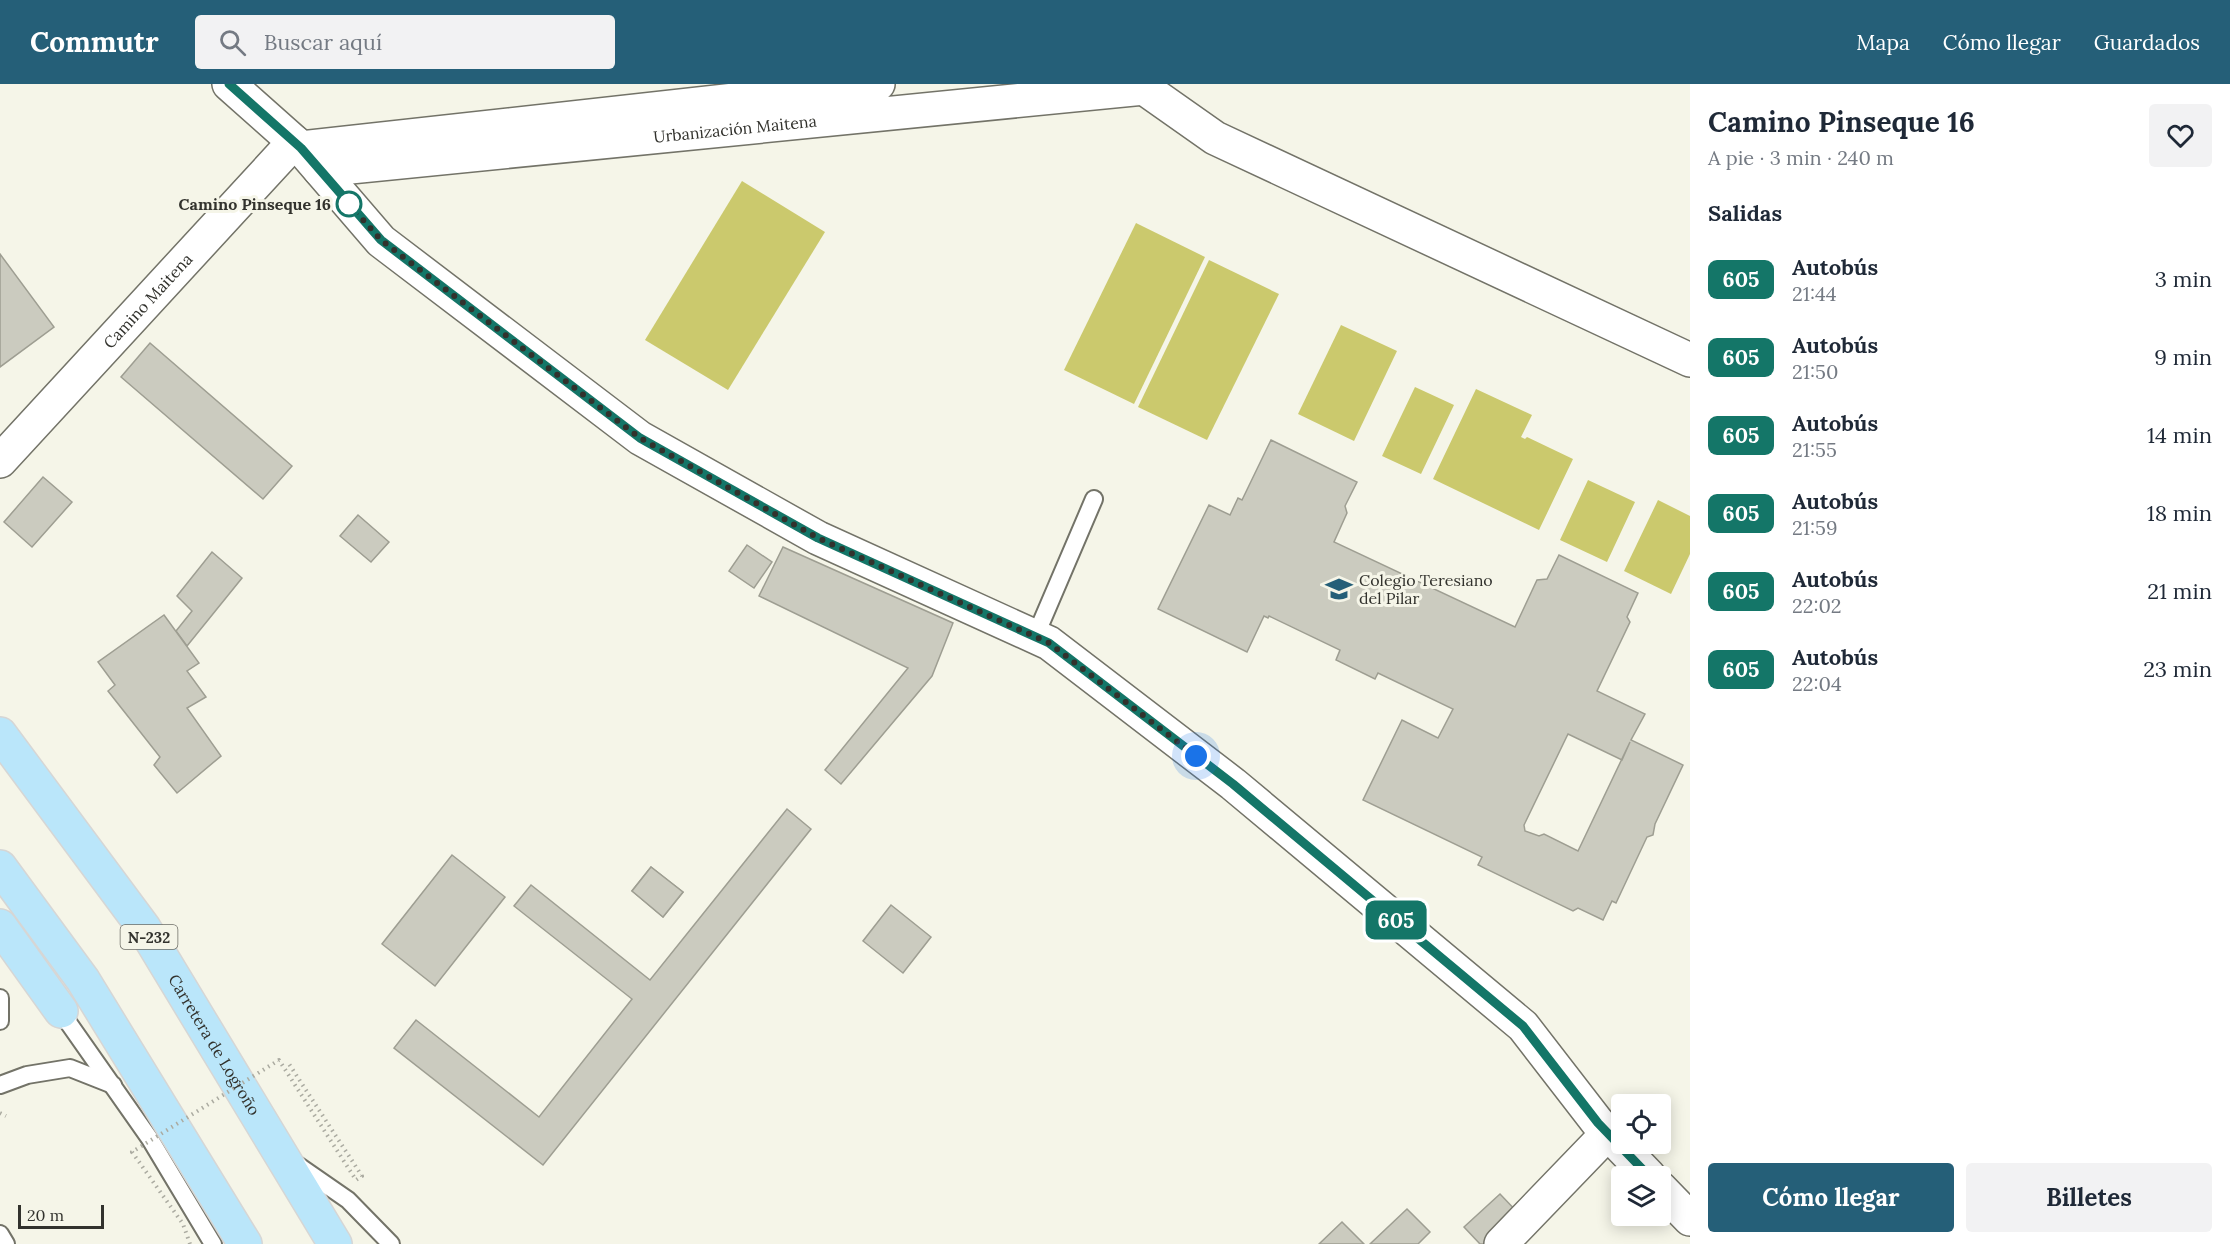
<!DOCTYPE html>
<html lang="es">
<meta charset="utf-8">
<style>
:root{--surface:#fff;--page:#f2f2f3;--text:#1f2937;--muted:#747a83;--accent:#255f78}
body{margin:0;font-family:Lora,serif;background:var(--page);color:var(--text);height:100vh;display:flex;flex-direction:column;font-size:22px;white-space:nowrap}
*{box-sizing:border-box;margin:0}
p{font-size:20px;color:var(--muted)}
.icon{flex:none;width:33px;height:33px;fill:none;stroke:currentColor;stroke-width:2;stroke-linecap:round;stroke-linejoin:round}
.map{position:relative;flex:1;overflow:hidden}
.details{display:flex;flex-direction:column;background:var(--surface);width:540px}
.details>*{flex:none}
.badge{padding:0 12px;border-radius:9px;font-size:21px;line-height:39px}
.tools{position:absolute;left:1611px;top:1010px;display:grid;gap:12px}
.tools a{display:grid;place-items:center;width:60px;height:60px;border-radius:6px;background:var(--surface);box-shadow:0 3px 15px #0003;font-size:30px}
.scale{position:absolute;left:18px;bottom:15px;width:86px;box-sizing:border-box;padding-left:6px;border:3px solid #32322d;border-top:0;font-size:16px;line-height:21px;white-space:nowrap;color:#32322d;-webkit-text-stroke:4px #f5f5e8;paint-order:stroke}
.you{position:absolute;width:30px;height:30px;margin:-15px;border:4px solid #fff;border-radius:50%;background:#1a73e8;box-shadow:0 0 0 9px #1a73e833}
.map>.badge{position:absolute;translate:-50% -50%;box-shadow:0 0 0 3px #fff}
h2{padding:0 18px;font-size:22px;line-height:54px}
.round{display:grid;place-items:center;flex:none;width:63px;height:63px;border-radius:6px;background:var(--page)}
.head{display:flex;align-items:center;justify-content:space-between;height:102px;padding:0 18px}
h1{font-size:28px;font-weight:800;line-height:45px}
.primary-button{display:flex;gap:12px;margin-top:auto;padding:12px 18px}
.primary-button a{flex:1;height:69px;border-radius:6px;background:var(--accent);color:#fff;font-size:24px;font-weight:800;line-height:69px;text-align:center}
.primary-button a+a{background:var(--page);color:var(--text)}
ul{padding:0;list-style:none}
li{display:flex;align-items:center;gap:18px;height:78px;padding:0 18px}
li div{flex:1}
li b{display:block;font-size:22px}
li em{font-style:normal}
li .badge{min-width:66px;font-weight:700;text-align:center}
header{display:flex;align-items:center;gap:36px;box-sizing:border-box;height:84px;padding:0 30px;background:var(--accent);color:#fff}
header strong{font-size:28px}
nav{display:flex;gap:33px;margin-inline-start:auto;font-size:21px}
.search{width:420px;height:54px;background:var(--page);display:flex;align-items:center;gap:15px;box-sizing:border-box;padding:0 21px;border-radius:6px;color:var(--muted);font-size:22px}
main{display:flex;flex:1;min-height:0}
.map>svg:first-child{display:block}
</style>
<header>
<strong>Commutr</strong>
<div class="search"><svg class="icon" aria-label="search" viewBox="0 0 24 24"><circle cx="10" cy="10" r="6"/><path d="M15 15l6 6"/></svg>Buscar aquí</div>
<nav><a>Mapa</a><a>Cómo llegar</a><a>Guardados</a></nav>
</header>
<main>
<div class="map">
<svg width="1690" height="1160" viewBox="0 0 1690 1160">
<rect width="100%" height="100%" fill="#f5f5e8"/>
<g fill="#cbc96d">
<polygon points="742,97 825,148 728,306 645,256"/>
<polygon points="1136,139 1205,173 1134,320 1064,286"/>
<polygon points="1209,176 1279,210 1207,356 1138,323"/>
<polygon points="1341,241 1397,267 1354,357 1298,330"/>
<polygon points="1415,303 1454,321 1421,390 1382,372"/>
<polygon points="1476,305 1532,331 1521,353 1525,355 1527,353 1573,375 1539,446 1433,395"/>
<polygon points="1588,396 1635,418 1607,478 1560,456"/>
<polygon points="1658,416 1690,432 1690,470 1671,510 1624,487"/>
</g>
<g fill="#cbcbbf" stroke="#9e9e92" stroke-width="1.5" fill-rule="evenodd">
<polygon points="0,170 54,243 0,283"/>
<polygon points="150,259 292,382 263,415 121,293"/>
<path d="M 1271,356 L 1357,398 L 1345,422 L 1347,429 L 1334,458 L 1515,543 L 1537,496 L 1547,495 L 1559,471 L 1638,509 L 1627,533 L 1630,538 L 1597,607 L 1645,630 L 1631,656 L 1683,681 L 1655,740 L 1653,751 L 1647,753 L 1616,819 L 1612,817 L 1603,836 L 1578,824 L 1573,827 L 1478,781 L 1482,773 L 1363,716 L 1402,636 L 1438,654 L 1453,625 L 1378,589 L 1375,595 L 1336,576 L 1340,566 L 1269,532 L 1268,534 L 1264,532 L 1247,568 L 1158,525 L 1209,421 L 1230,431 L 1238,414 L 1242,416 ZM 1568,650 L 1622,676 L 1630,658 L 1578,767 L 1544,750 L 1539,752 L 1525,747 L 1524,741 Z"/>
<polygon points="43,393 72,418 32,463 4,438"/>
<polygon points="358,431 389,458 371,478 340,452"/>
<polygon points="747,461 772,478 754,504 729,487"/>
<polygon points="783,463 953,539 932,592 841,700 825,686 908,584 759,512"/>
<polygon points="212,468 242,494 187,562 176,547 192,527 177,512"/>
<polygon points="164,531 199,579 187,587 206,613 187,624 221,672 177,709 154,681 160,673 108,607 115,601 98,578"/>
<polygon points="787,725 811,745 543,1081 394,964 416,936 539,1033 632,915 514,822 531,801 650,896"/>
<polygon points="452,771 505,813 435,902 382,860"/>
<polygon points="651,783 683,808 663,833 632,807"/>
<polygon points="651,783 683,808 663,833 632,807"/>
<polygon points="891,821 931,853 903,889 863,857"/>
<polygon points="1500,1110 1520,1131 1489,1160 1480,1160 1464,1143"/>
<polygon points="1407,1125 1430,1148 1418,1160 1370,1160"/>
<polygon points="1342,1138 1364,1160 1319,1160"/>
</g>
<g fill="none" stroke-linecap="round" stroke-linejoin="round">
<defs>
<g id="service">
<polyline points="1035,553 1094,415"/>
<polyline points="0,914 0,937"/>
<polyline points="58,924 150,1055 213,1160"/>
<polyline points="0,1001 27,991 70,984 113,1001"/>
<polyline points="296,1080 348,1116 391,1160"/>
<polyline points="0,1150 6,1160"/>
</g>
<g id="minor">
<polyline points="229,0 301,64 381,157 640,354 818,454 1049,559 1233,700 1523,942 1598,1039 1649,1092"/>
<polyline points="1144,4 1215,54 1690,276"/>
<polyline points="301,64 878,0"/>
<path id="s1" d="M 320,86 L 1144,4 L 1147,0"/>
<path id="s2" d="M 0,377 L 294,58"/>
<polyline points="1660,1104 1690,1135"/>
<polyline points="1501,1160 1608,1049"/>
</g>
<g id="trunk">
<path id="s3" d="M 0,650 L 144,844 L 335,1160"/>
<polyline points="0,783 83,896 245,1160"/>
<polyline points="0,842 61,927"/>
</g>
</defs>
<use href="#service" stroke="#737368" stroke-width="20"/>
<use href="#minor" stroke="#737368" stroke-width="36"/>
<use href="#trunk" stroke="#d6d6d5" stroke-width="36"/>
<polyline stroke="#ababa1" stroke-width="4" stroke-dasharray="1.5 4.5" stroke-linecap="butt" points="0,1029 6,1032"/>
<use href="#service" stroke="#fff" stroke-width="16"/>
<use href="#minor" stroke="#fff" stroke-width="33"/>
<use href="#trunk" stroke="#bae6fa" stroke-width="33"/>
<polyline stroke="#ababa1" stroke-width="4" stroke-dasharray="1.5 4.5" stroke-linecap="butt" points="190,1160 183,1140 132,1068 279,976 356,1096 362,1092 289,980"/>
</g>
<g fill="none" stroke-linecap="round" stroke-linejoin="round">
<defs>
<polyline id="line" points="229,0 301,64 381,156 640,354 818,454 1049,559 1233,700 1523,942 1598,1039 1649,1092"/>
</defs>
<use href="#line" stroke="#fff" stroke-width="14"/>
<use href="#line" stroke="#147668" stroke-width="9"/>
<polyline stroke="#32322d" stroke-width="6" stroke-dasharray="0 10.8" points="349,120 381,156 640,354 818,454 1049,559 1196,672"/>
</g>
<defs>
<symbol id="school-bare" viewBox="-9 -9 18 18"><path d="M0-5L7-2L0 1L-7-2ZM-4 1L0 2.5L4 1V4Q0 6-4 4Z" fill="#255f78" stroke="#f5f5e8" stroke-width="2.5" paint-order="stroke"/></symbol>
</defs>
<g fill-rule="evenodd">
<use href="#school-bare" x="1320" y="486" width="38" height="38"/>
</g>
<circle fill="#fff" stroke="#147668" stroke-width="3" cx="349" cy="120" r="12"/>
<g text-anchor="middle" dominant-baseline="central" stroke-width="6" stroke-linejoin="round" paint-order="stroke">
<rect fill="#f5f5e8" stroke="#6c6c65" stroke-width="1.5" x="120.5" y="841" width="57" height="24" rx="4.5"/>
<g font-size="15" font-weight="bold" fill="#32322d">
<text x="149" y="853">N-232</text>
</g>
<g font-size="16" fill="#32322d" stroke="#f5f5e8">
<text stroke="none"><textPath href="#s1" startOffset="417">Urbanización Maitena</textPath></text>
<text stroke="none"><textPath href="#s2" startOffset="218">Camino Maitena</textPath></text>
<text stroke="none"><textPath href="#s3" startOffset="378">Carretera de Logroño</textPath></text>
</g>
<g font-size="16" font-weight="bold" fill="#32322d" stroke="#f5f5e8" text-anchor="end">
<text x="331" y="120">Camino Pinseque 16</text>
</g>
<g font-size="16" fill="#32322d" stroke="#f5f5e8" text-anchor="start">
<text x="1359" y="496">Colegio Teresiano<tspan x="1359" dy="18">del Pilar</tspan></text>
</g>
</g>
</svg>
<div class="tools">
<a><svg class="icon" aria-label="locate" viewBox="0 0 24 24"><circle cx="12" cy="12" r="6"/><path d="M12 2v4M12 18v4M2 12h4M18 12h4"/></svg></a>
<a><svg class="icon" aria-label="layers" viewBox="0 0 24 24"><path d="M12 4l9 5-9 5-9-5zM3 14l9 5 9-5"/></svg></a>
</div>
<div class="scale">20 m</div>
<div class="you" style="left:1196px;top:672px"></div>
<b class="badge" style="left:1396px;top:836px;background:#147668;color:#fff">605</b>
</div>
<section class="details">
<div class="head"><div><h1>Camino Pinseque 16</h1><p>A pie · 3 min · 240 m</p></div><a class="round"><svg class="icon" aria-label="heart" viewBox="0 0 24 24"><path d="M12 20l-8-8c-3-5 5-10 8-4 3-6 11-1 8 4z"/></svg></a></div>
<h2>Salidas</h2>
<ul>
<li><span class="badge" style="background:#147668;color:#fff">605</span><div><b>Autobús</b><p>21:44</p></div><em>3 min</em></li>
<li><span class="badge" style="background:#147668;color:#fff">605</span><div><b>Autobús</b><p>21:50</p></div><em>9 min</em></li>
<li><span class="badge" style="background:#147668;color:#fff">605</span><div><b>Autobús</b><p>21:55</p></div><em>14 min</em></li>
<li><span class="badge" style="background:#147668;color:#fff">605</span><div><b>Autobús</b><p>21:59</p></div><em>18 min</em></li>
<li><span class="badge" style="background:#147668;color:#fff">605</span><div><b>Autobús</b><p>22:02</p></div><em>21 min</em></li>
<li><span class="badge" style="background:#147668;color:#fff">605</span><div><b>Autobús</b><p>22:04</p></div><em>23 min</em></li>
</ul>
<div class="primary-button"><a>Cómo llegar</a><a>Billetes</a></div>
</section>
</main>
